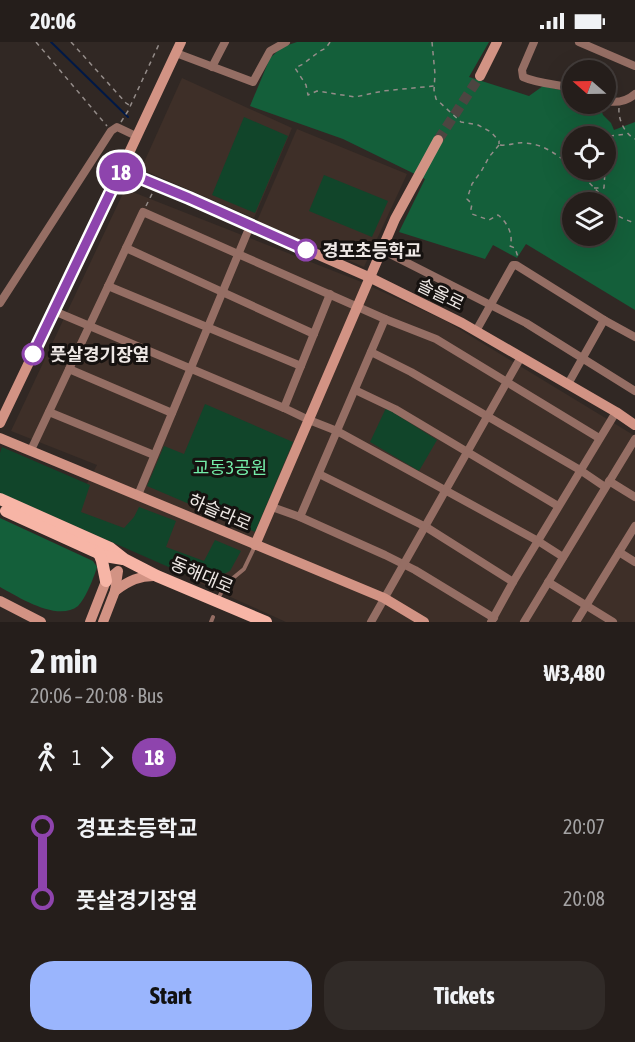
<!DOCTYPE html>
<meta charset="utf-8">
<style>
:root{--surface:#251e1b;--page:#312b28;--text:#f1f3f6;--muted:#a3a2a3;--line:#423c3a;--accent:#9ab5fd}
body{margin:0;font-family:"Asap Condensed","Noto Sans KR",sans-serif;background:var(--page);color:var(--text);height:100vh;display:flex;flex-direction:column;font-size:22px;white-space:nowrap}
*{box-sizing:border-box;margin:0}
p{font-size:20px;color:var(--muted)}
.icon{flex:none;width:33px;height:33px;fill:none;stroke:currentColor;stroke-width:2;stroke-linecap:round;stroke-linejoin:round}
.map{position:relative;height:580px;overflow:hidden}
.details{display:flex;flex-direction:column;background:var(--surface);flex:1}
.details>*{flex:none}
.badge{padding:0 12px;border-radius:20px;font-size:21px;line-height:39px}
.needle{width:39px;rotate:290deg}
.tools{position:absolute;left:562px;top:18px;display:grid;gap:12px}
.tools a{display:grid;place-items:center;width:54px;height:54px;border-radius:50%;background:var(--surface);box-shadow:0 6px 24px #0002,0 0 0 2px var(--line);font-size:30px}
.map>.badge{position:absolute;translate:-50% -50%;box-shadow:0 0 0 3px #fff}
.legs{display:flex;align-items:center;gap:9px;height:66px;padding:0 30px;font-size:20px}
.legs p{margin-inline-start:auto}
.headline{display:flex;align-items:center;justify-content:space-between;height:102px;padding:0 30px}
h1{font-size:33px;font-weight:700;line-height:45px}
.cta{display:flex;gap:12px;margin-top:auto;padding:12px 30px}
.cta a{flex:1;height:69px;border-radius:24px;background:var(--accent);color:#111;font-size:24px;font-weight:700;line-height:69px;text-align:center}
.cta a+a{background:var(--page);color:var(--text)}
ul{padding:0 30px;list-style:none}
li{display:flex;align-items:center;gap:21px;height:72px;font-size:22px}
li i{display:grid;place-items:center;width:9px;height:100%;margin:0 8px;background:currentColor}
li i::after{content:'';width:15px;height:15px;margin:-8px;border:4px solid;border-radius:50%;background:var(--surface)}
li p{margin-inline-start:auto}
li:first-child i{background:linear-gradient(#0000 50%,currentColor 0)}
li:last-child i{background:linear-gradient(currentColor 50%,#0000 0)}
.status{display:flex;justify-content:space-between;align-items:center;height:42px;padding:0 30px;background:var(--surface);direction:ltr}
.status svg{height:16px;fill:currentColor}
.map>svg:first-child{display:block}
</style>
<div class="status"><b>20:06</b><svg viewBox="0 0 49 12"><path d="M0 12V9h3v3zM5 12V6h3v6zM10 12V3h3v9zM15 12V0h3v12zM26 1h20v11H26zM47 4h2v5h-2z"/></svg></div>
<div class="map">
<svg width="635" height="580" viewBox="0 0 635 580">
<rect width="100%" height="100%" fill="#312824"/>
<g fill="#3e2f28">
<polygon points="182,36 292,86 254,176 141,127"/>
<polygon points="297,87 407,132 364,225 257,179"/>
<polygon points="125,147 359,239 446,279 635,394 635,580 286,580 202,542 71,471 97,423 11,389"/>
</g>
<g fill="#11452a">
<polygon points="244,75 288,94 255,171 212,153"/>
<polygon points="324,133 388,159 372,195 309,169"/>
<polygon points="205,362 293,400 255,490 147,444 164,404 184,412"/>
<polygon points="386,366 437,398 419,429 370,400"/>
<polygon points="2,405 90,443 81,470 124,486 134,475 139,465 176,479 166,505 204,519 215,498 241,509 230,529 205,541 0,451 0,411"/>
</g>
<g fill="#145f3a" fill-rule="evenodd">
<path d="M 297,0 L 489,0 L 469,35 L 529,54 L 543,44 L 573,51 L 573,62 L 599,62 L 603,73 L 611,81 L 614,88 L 635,80 L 635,268 L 526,202 L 517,216 L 493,203 L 485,217 L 399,190 L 425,137 L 343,97 L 250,64 L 270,16 L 282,5 ZM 573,94 L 606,94 L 606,128 L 573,128 ZM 573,160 L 606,160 L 606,194 L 573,194 Z"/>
<path d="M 0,476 L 93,519 L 97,525 C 94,535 86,556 78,564 C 58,580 20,556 0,545 Z"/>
</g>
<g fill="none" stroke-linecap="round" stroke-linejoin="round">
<polyline stroke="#001846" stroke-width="2" points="51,0 128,75"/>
<polyline stroke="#4d4541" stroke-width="10" stroke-dasharray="10 5" stroke-linecap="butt" points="438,98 480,34"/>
<g stroke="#948c89" stroke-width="1.5" stroke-dasharray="4.5 4.5" stroke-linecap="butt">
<polyline points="36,0 107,84"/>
<polyline points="71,0 126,61 129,63"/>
<polyline points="330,0 326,6 320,9 303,22 295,26 306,43 308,53 317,49 355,55 383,49 434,44"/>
<polyline points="432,0 435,32 434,48 436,57 461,80 478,83 491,90 499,99 499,102"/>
<path d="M 619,66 C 618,78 625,92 635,97"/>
<polyline points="121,80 128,69 160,0"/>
<polyline points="592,94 599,92 610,94 627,92"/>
<path d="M 499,103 L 489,115 L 482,128 L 472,142 L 467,157 L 472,162 L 471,167 L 472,172 L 489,178 L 498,173 C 507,180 514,193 510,204 L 515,206 L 518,215"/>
<path d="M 500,103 C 509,104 516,100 525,101 C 545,102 558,114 573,125"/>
<polyline points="577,128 602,154 605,160"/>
<polyline points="594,146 604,146 605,128"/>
<path d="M 606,162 C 613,173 623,177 635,181"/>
<polyline points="146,164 153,150"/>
</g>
<g stroke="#956e64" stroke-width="4">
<polyline points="220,553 227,541 244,527 255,504"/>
<polyline points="211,580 213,575"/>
</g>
<g stroke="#956e64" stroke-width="8">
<path d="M 534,0 L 522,28 L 523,35 C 539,42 556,42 573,46"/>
<polyline points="579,0 635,24"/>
<polyline points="176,11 253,40 270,9 286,0"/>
<polyline points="212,25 225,0"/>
<path d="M 606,59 C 616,61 627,59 635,52"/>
<polyline points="126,206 314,292"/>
<polyline points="382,208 526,281 635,349"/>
<polyline points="108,244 301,324"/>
<polyline points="0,261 111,89 117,85 136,94"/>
<polyline points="54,269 284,366 309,378 337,389 538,499 563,515"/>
<polyline points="476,289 513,223 516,223 604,278 635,295"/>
<polyline points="371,310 411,330 580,428 605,445"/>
<polyline points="69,327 172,371"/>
<polyline points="568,342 604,278"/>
<polyline points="355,348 395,367 558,464"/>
<polyline points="284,366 330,252"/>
<polyline points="49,370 154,413"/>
<polyline points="31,408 143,170 385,277 436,297 599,396"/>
<polyline points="319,432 426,485 513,540"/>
<polyline points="609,439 635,455"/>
<polyline points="138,453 250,184"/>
<polyline points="272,465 300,475 385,513 415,528 494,576"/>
<polyline points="300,475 385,277"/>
<polyline points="619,510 635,520"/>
<polyline points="548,540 613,580"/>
<polyline points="371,580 521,315"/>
<polyline points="491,580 513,540 616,370"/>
<polyline points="524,580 635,397"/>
<polyline points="576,580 635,484"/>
</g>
<g stroke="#d29384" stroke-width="10">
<polyline points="480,34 497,0"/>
<polyline points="121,128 189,156 371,236 462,281 616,370 635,383"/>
<polyline points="0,381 121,128 181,0"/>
<polyline points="0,396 384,556 424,580"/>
<polyline points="255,503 395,177 438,98"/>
<path d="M 115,549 C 128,539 140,533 157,534"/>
<polyline points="0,559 41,580"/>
<polyline points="90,580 106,539 118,529 115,549 103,580"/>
</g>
<g stroke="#f7b5a6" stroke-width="12">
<polyline points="0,457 110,506 124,517 157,534 266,580"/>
<polyline points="6,469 105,514 123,517"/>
<polyline points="99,511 102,519 106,539"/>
</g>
</g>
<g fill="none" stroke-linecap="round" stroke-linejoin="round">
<defs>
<polyline id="line-1" points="33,312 121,128 189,156 306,208"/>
</defs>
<use href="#line-1" stroke="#fff" stroke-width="14"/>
<use href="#line-1" stroke="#8e44ad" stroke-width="9"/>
</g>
<g fill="#fff" stroke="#8e44ad" stroke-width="3">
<circle cx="306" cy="208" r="10"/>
<circle cx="33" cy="312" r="10"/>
</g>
<g text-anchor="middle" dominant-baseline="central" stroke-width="6" stroke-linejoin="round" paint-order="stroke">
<g font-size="18" font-weight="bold" fill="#eee8e5" stroke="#161210" text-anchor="start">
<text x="322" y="208">경포초등학교</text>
<text x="50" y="312">풋살경기장옆</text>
</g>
<g font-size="18" fill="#eee8e5" stroke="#161210">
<text transform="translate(441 252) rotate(26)">솔올로</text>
<text transform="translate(220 470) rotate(23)">하슬라로</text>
<text transform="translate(202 533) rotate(23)">동해대로</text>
</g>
<g font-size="18" fill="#74eea9" stroke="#161210">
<text x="230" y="425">교동3공원</text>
</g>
</g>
</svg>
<div class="tools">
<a><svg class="needle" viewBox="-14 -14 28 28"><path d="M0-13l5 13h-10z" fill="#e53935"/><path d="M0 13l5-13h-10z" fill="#a3a2a3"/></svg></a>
<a><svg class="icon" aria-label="locate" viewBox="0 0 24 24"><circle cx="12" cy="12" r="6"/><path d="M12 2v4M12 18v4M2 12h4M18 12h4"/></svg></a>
<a><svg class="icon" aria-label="layers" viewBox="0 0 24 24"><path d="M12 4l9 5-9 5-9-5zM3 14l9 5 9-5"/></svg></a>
</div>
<b class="badge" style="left:121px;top:130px;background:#8e44ad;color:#fff">18</b>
</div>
<section class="details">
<div class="headline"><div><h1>2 min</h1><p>20:06 – 20:08 · Bus</p></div><b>₩3,480</b></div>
<div class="legs"><svg class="icon" aria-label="walk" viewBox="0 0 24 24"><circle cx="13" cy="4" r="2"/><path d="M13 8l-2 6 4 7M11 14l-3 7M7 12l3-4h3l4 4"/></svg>1<svg class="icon" aria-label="forward" viewBox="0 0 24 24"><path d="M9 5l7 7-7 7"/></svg><b class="badge" style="background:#8e44ad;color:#fff">18</b></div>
<ul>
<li><i style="color:#8e44ad"></i><b>경포초등학교</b><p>20:07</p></li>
<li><i style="color:#8e44ad"></i><b>풋살경기장옆</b><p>20:08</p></li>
</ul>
<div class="cta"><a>Start</a><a>Tickets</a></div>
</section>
